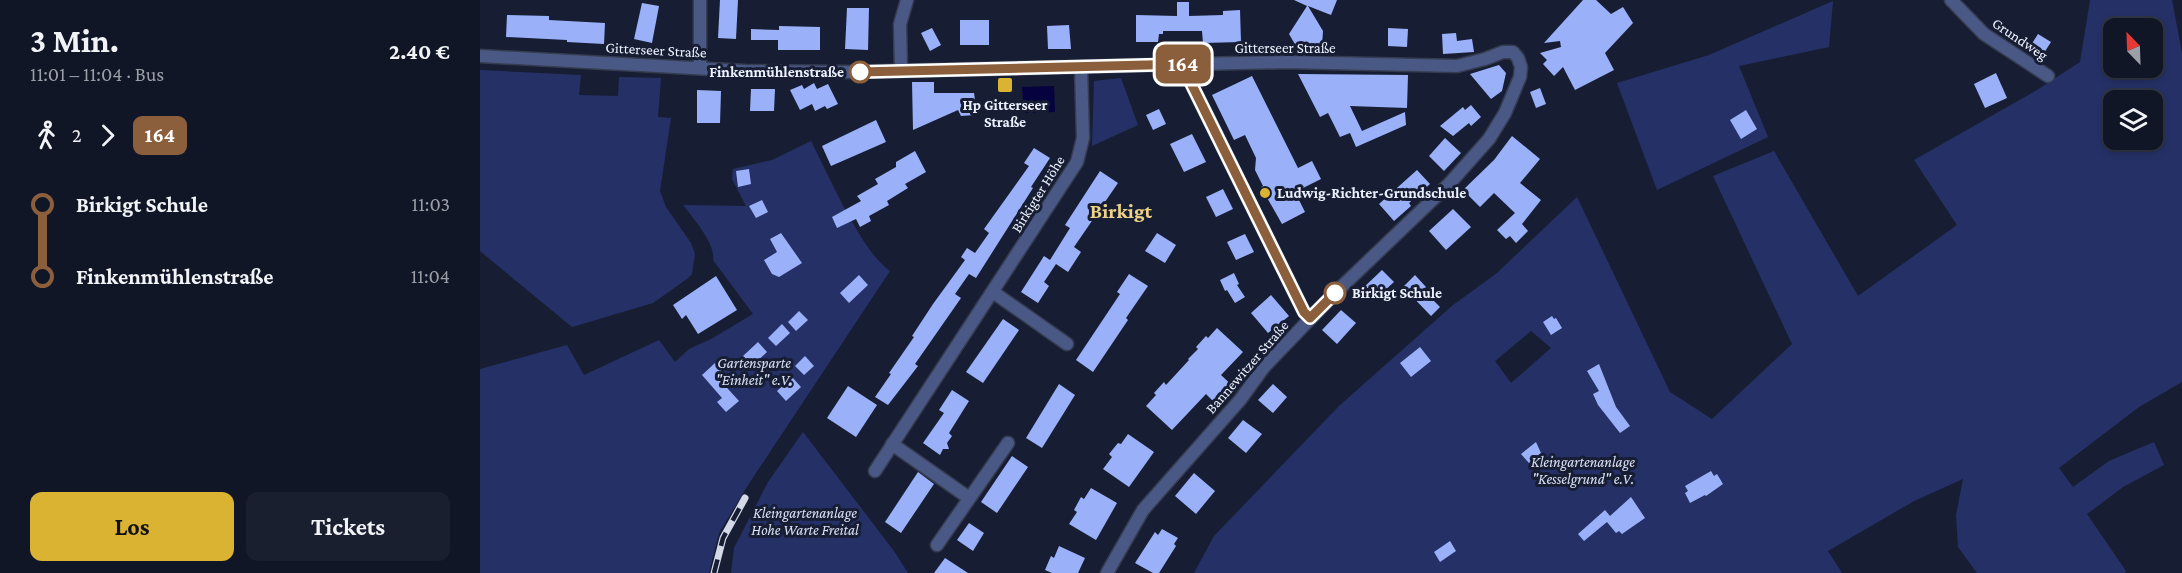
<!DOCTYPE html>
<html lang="de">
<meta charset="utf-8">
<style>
:root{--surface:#111627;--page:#1a1f2f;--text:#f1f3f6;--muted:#9c9fa7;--line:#303544;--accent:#dbb333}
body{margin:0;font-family:"Crimson Pro",serif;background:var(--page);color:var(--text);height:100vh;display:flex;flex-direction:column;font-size:22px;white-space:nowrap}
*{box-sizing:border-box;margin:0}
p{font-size:20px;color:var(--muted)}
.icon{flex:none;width:33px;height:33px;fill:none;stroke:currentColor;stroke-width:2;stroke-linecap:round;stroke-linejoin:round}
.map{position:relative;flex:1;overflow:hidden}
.drawer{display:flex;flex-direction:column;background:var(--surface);width:480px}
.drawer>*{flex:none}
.badge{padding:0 12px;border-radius:9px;font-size:21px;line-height:39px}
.needle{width:39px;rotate:337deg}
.tools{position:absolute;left:1623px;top:18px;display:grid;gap:12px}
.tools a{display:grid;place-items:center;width:60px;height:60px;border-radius:12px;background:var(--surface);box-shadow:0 3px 9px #0003,0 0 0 2px var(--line);font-size:30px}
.map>.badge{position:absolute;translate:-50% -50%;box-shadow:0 0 0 3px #fff}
.legs{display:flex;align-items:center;gap:9px;height:66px;padding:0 30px;font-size:20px}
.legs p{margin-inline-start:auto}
.overview{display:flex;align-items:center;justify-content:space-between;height:102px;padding:0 30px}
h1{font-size:33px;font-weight:700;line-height:45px}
.action{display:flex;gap:12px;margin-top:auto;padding:12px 30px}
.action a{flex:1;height:69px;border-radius:12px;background:var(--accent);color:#111;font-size:24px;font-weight:700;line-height:69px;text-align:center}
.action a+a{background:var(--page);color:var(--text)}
ul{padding:0 30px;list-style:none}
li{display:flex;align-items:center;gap:21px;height:72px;font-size:22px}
li i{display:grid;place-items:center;width:9px;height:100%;margin:0 8px;background:currentColor}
li i::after{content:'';width:15px;height:15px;margin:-8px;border:4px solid;border-radius:50%;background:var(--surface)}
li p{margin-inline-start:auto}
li:first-child i{background:linear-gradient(#0000 50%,currentColor 0)}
li:last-child i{background:linear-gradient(currentColor 50%,#0000 0)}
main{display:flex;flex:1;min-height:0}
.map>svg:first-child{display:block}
</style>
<main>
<section class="drawer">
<div class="overview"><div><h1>3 Min.</h1><p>11:01 – 11:04 · Bus</p></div><b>2.40 €</b></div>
<div class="legs"><svg class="icon" aria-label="walk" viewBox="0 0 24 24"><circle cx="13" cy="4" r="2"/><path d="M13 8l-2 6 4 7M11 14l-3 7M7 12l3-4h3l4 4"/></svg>2<svg class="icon" aria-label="forward" viewBox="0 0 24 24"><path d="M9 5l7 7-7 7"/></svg><b class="badge" style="background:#8b5e3c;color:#fff">164</b></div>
<ul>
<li><i style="color:#8b5e3c"></i><b>Birkigt Schule</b><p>11:03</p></li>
<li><i style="color:#8b5e3c"></i><b>Finkenmühlenstraße</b><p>11:04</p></li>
</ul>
<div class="action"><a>Los</a><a>Tickets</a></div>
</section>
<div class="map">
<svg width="1702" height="573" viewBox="0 0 1702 573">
<rect width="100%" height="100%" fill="#171e34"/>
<g fill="#253166" fill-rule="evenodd">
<path d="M 1610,0 L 1692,0 L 1702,53 L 1702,382 L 1659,407 L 1579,468 L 1593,487 L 1629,461 L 1674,442 L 1684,465 L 1643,487 L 1607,514 L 1646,571 L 1645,573 L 1497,573 L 1478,547 L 1476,515 L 1483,479 L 1434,501 L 1348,551 L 1362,573 L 714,573 L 734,536 L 859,406 L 973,305 L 1017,273 L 1097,197 L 1190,392 L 1232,419 L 1312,344 L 1233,176 L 1294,151 L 1378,296 L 1477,225 L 1434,160 L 1557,90 L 1600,62 ZM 1634,28 L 1672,28 L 1672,68 L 1634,68 ZM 1634,100 L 1672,100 L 1672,140 L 1634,140 ZM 1051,331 L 1071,348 L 1031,383 L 1015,361 Z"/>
<polygon points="1353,1 1349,47 1259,66 1288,137 1177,190 1137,83 1229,55"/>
<polygon points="0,70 101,75 99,95 138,96 139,77 181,78 178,117 191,118 180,191 186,207 211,243 215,254 212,274 207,279 173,303 92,327 0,251"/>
<polygon points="641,78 658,125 612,146 614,81"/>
<path d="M 331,141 C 348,174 381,251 410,271 L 268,485 L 239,533 L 229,573 L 0,573 L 0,369 L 87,345 L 104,375 L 179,340 L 195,362 L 209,349 L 231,339 L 273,314 L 233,260 C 236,244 213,218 203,205 L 266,206 L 252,179 L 253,169 L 292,160 Z"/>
<polygon points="323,432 414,551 428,573 251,573 254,548 288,482"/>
</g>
<polygon fill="#05023f" points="574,86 575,112 544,113 542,87"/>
<g fill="#9ab1fa">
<polygon points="240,0 258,0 256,39 238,38"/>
<polygon points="814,0 857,0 851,15 828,6 843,31 842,46 816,46 809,34 827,6"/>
<polygon points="1103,0 1116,0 1131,14 1143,7 1153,23 1125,53 1134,70 1095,90 1083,67 1074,76 1063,64 1067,60 1060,53 1081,47 1080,41 1064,43"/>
<polygon points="697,2 709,2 709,16 743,15 743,11 760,10 761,42 723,43 722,31 683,31 683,34 679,34 678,42 656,42 656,15 697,16"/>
<polygon points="162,3 179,6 172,43 154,39"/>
<polygon points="367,8 389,8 388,50 365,49"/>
<polygon points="27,15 69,16 69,20 125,23 124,44 87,42 87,40 26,37"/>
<rect x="480" y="20" width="29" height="25"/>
<polygon points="589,25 591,49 568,49 567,26"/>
<polygon points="299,26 340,27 340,50 298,50 298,40 271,40 271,29 299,30"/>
<polygon points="452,28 461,45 450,51 441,33"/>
<polygon points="908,28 928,29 927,47 908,46"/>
<polygon points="976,33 977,41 992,39 994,52 963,54 962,34"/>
<polygon points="1558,34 1571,42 1564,53 1551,45"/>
<polygon points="1019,65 1026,73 1022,91 1011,99 990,74"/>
<polygon points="1516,73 1527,98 1505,108 1494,84"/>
<polygon points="818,74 928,75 927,108 870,106 882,131 925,112 926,125 876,147 870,133 860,137 848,113 840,117"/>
<polygon points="772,76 818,168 832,161 841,179 815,192 825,212 802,224 781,187 783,186 775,170 776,158 765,135 754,140 732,95"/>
<polygon points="432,82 454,82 454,93 494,93 495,100 502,104 495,109 495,115 481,116 478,110 433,130"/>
<polygon points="334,83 337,89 348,84 358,104 347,109 345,106 335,111 332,104 320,110 310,90 322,85 324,89"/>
<polygon points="1060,88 1066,104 1056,108 1050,92"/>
<polygon points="271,89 295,89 294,111 270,111"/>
<polygon points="217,90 241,91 240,123 217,123"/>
<polygon points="991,105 1001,117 991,126 989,123 973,136 960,126 983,107 985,110"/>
<polygon points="679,109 686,124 673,130 666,115"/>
<polygon points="1266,110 1277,129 1261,139 1250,120"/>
<polygon points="396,120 406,142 351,166 342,146"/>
<polygon points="712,134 726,162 704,172 690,144"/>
<polygon points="1032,136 1060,159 1040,183 1061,200 1042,224 1048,231 1036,243 1030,236 1026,239 1017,230 1035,213 1014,193 1000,207 983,190 1014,160"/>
<polygon points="965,138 981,153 964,171 949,156"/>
<polygon points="554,148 570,158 551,187 553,188 496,278 489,274 475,294 481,298 435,364 438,366 408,405 395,397 411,374 409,373 434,337 432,336 453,304 485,260 481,257 487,248 495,253 509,233 504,229 549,166 544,163"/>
<polygon points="435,151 446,172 425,184 428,188 407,201 409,205 389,216 391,221 380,227 376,219 357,228 352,217 381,201 377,196 398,184 395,179 416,167 416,162"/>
<polygon points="269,169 271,184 258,187 256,171"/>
<polygon points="937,170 950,184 929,203 931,206 914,221 899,204"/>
<polygon points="620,171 638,183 594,247 601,252 588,272 576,264 564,282 569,286 558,303 541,292 564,256 570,260 590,228 585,225"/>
<polygon points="743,189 753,209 736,217 726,197"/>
<polygon points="282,200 288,212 276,218 269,206"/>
<polygon points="973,209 991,227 966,250 949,231"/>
<polygon points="301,233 322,263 299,277 292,274 284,260 297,252 290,239"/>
<polygon points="677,233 696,245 685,263 665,251"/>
<polygon points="765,234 774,252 756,260 747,242"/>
<polygon points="902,270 914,282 893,301 882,289"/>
<polygon points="754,273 759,284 757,285 765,297 755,303 747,290 745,291 740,280"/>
<polygon points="649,274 668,286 646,318 648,320 613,372 596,360 640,294 637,292"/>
<polygon points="379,275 388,285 369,303 360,293"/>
<polygon points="935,275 946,287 943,290 960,307 951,316 923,287"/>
<polygon points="236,276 257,310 218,334 206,315 202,319 193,305"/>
<polygon points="791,295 809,316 788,333 771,313"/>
<polygon points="861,310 876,323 857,344 842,330"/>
<polygon points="319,311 328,320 316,331 308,322"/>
<polygon points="1072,316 1074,319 1076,318 1082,328 1071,335 1063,322"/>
<polygon points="523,319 539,330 503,383 486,372"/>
<polygon points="302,324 310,333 296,346 288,338"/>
<polygon points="737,328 763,352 741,375 757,390 740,408 726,394 692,430 666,406 676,395 674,393 684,382 686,385 709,360 708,359 718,349 716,347 726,336 728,338"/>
<polygon points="278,342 287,352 272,366 263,356"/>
<polygon points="940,347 951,361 931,377 920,363"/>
<polygon points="325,356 334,366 324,375 315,366"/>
<polygon points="235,363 244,373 238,378 259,401 246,412 237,402 242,398 222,375"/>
<polygon points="1119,364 1136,407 1150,426 1140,433 1118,405 1113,394 1119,391 1107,371"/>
<polygon points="312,377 321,387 306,401 297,391"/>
<polygon points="579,384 595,395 562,448 546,438"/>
<polygon points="793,384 807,397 793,413 778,400"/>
<polygon points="368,386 397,405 376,437 347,418"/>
<polygon points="472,390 489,401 469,433 472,436 467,443 469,449 463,449 460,455 443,443 464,413 459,410"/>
<polygon points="763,420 782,434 766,453 748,438"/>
<polygon points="648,434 674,452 649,487 623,469 632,457 629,454 638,443 641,444"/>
<polygon points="1056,442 1061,453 1049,463 1041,454"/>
<polygon points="532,456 548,467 517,513 501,502"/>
<polygon points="1231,471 1234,476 1237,474 1243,484 1226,496 1225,495 1210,503 1205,493 1208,491 1205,486"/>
<polygon points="438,472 454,484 421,533 405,522"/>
<polygon points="714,473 735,491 716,514 695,496"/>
<polygon points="611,488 637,503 616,540 589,524 597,512 594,510 601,497 604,499"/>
<polygon points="1151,497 1165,518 1142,534 1139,531 1136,533 1127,522 1104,541 1098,534 1125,510 1130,516"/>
<polygon points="489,523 504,533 493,551 477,540"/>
<polygon points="682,529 698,538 694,544 696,546 679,573 673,573 655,563 675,532 678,535"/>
<polygon points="970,541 976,551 960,562 954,552"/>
<polygon points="579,546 605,558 598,573 572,573 565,570 571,556 574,558"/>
<polygon points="465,558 488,573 454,573"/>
</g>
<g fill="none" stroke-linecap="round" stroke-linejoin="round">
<defs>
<g id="minor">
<polyline points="1471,0 1504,34 1568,76"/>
<polyline points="0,56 265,71 368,72 807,62 977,66 1005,59 1023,52 1033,52 1038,58 1041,67 1040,77 1025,113 1009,139 969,184 855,293 784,367 760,400 663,510 627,573"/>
<polyline points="707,64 707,75 824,312 830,318"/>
<polyline points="220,67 220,0"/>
<polyline points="421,71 420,24 427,0"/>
<polyline points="513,292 587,344"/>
<polyline points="412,444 489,498"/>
<polyline points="395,471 597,162 603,138 601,67"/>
<polyline points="457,545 528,443"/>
</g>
</defs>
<use href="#minor" stroke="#353c50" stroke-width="15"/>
<use href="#minor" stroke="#4a5885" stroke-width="12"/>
<defs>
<polyline id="rail" points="234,573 243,538 265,498"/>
</defs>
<use href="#rail" stroke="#d3d9e7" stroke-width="7"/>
<use href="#rail" stroke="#171e34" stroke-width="4.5" stroke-dasharray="14" stroke-linecap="butt"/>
</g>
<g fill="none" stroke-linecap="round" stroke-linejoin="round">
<defs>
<polyline id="line-1" points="380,72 707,64 707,75 824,312 830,318 855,293"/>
</defs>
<use href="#line-1" stroke="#fff" stroke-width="14"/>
<use href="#line-1" stroke="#8b5e3c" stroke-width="9"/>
</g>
<g fill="#fff" stroke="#8b5e3c" stroke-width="3">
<circle cx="380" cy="72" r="10"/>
<circle cx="855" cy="293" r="10"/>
</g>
<g fill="#dbb333" stroke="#171e34" stroke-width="2">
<rect x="517" y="77" width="16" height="16" rx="3"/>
<circle cx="785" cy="193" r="6"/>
</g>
<g text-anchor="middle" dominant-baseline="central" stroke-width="6" stroke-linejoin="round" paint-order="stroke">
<g font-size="15" fill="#ecf1fe" stroke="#171e34">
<text transform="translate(1540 39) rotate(34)">Grundweg</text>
<text x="805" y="48">Gitterseer Straße</text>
<text transform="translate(176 50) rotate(3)">Gitterseer Straße</text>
<text transform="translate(558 194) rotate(-58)">Birkigter Höhe</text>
<text transform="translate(767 367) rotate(-49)">Bannewitzer Straße</text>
</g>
<g font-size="15" font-weight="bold" fill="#ecf1fe" stroke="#171e34" text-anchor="end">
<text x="364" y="72">Finkenmühlenstraße</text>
<text x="872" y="293" text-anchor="start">Birkigt Schule</text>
</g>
<g font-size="15" font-weight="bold" fill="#ecf1fe" stroke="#171e34">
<text x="525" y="105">Hp Gitterseer<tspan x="525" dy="17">Straße</tspan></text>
<text x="797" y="193" text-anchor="start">Ludwig-Richter-Grundschule</text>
</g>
<g font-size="15" font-style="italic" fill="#dae1f5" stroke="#171e34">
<text x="274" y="363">Gartensparte<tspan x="274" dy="17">"Einheit" e.V.</tspan></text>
<text x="1103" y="462">Kleingartenanlage<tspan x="1103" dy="17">"Kesselgrund" e.V.</tspan></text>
<text x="325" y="513">Kleingartenanlage<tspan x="325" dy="17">Hohe Warte Freital</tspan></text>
</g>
<g font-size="21" font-weight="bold" fill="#eed387" stroke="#171e34">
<text x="641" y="211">Birkigt</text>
</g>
</g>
</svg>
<div class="tools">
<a><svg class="needle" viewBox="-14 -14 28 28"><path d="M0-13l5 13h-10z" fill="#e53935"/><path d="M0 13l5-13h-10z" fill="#9c9fa7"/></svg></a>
<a><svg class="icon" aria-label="layers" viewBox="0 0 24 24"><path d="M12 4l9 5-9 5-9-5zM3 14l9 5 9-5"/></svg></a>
</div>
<b class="badge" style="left:703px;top:64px;background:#8b5e3c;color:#fff">164</b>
</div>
</main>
